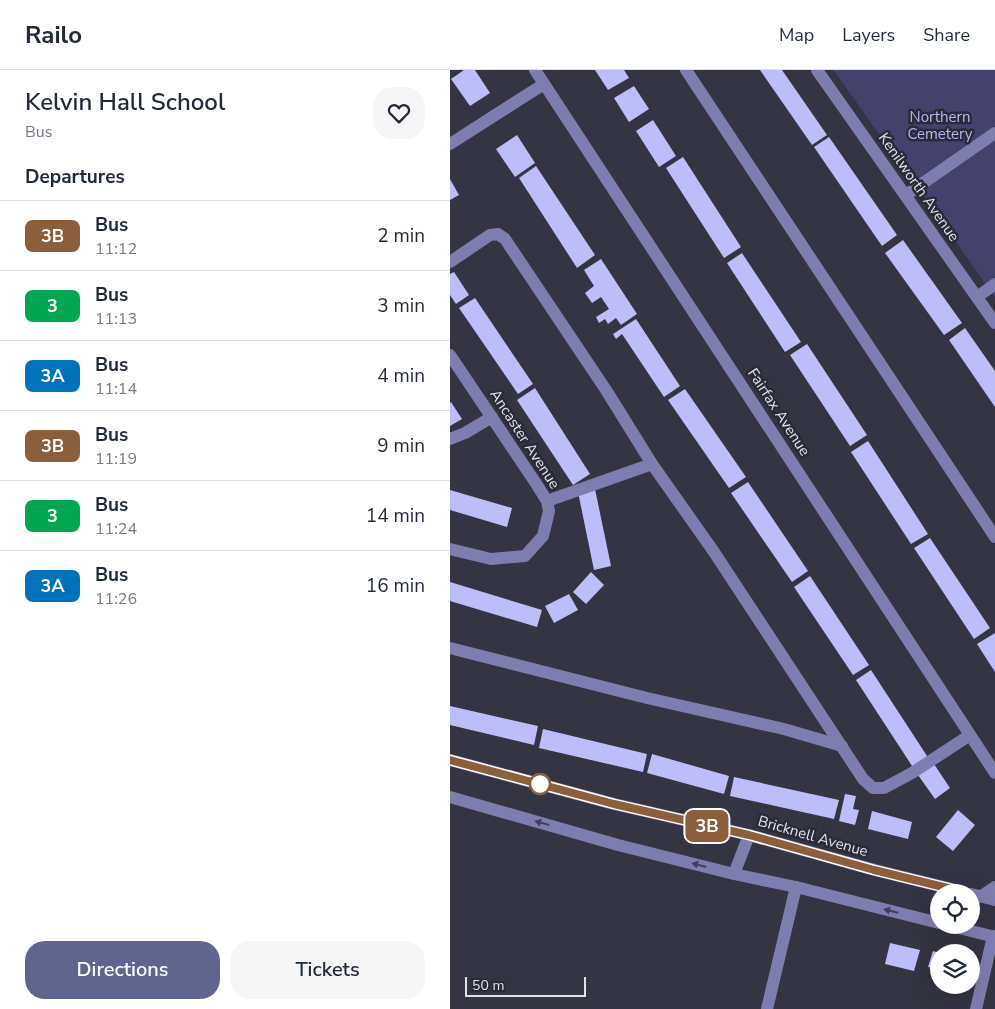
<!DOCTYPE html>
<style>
:root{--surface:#fff;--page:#f6f6f7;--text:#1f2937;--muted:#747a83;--line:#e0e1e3;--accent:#60658f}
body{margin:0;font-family:"Nunito Sans",sans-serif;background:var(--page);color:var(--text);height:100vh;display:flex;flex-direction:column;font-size:19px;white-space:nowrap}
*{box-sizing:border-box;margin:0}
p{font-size:16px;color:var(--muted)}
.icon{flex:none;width:28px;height:28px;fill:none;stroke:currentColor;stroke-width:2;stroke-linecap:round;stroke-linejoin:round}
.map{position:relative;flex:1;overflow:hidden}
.side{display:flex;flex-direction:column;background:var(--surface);width:450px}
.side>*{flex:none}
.badge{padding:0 10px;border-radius:8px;font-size:18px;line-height:32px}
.controls{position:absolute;left:480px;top:814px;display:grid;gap:10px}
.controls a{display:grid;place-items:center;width:50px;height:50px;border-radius:50%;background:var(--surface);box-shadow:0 5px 20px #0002;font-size:25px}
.scale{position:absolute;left:15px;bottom:12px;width:121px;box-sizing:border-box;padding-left:5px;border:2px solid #e3e3ec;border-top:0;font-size:14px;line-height:18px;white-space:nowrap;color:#e3e3ec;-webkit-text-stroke:4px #2a2a38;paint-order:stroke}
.map>.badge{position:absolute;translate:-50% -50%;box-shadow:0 0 0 2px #fff}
h2{padding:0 25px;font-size:19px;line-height:45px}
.round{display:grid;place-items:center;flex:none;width:52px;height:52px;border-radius:20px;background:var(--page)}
.summary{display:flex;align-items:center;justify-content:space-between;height:85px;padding:0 25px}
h1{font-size:24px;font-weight:600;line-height:38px}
.button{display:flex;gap:10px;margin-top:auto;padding:10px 25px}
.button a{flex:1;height:58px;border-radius:20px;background:var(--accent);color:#fff;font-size:20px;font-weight:600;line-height:58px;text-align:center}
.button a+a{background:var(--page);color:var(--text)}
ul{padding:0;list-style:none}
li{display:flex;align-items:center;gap:15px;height:70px;padding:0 25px;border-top:1px solid var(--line)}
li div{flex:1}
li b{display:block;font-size:19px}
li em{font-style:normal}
li .badge{min-width:55px;font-weight:700;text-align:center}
header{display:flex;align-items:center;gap:30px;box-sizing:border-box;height:70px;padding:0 25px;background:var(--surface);border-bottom:1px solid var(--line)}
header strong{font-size:24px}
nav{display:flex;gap:28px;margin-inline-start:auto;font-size:18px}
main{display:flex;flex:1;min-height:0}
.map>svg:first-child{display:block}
</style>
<header>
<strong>Railo</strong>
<nav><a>Map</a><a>Layers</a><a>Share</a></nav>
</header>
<main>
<section class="side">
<div class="summary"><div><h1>Kelvin Hall School</h1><p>Bus</p></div><a class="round"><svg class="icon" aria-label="heart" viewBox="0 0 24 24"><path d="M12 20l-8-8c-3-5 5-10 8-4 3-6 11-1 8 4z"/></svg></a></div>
<h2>Departures</h2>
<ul>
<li><span class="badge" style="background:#8b5e3c;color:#fff">3B</span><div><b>Bus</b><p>11:12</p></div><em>2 min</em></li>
<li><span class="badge" style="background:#00a651;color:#fff">3</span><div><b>Bus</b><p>11:13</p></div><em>3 min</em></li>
<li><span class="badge" style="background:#0072bc;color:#fff">3A</span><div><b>Bus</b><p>11:14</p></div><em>4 min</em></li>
<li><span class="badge" style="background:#8b5e3c;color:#fff">3B</span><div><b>Bus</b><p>11:19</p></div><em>9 min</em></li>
<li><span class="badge" style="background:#00a651;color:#fff">3</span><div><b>Bus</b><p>11:24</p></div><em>14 min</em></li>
<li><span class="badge" style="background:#0072bc;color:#fff">3A</span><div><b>Bus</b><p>11:26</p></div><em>16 min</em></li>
</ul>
<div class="button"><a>Directions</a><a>Tickets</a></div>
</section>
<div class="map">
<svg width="545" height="939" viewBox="0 0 545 939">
<rect width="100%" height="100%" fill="#343442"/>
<polygon fill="#44426d" points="383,0 545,0 545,227 387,5"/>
<g fill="#bdbdf9">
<polygon points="14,0 25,0 40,23 20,36 1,9"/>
<polygon points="145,0 174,0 179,8 158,20"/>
<polygon points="310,0 332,0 377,65 362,75"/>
<polygon points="184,16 199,39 179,52 164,28"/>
<polygon points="203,50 226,86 209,97 186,61"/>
<polygon points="67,65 85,93 65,107 46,79"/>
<polygon points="379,67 447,165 432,176 364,77"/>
<polygon points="233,87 291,177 274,188 216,98"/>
<polygon points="86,96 145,185 127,198 69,108"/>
<polygon points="0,109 9,125 0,130"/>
<polygon points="453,170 512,253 494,265 435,183"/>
<polygon points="292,183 351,272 335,282 277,193"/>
<polygon points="151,189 187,244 171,255 166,248 158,254 155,249 149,253 146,247 159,239 151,227 142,233 135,223 144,216 134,200"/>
<polygon points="4,202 19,225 6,234 0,225 0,204"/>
<polygon points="25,228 83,314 68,324 9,238"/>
<polygon points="186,249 230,316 214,327 172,264 166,269 163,264"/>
<polygon points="515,258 545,301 545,337 499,270"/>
<polygon points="357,274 417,365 400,376 340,285"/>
<polygon points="85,318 140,404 123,415 67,330"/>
<polygon points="235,319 296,407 279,418 218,330"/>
<polygon points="1,332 12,349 0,356 0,333"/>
<polygon points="418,371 478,464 461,474 401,382"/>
<polygon points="298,412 358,501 342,512 281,423"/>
<polygon points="145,419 161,496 144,500 128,422"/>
<polygon points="0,420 62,438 57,457 0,440"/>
<polygon points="480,468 540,558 524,569 464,478"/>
<polygon points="141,502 154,515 136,534 123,522"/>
<polygon points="360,506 419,595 403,605 344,517"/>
<polygon points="0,512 92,540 87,557 0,531"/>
<polygon points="119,524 128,540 104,553 95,536"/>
<polygon points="545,563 545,602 527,574"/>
<polygon points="421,600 479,689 464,699 406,610"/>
<polygon points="0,636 88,656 84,675 0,655"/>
<polygon points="93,659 197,684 193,702 89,678"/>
<polygon points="202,684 279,706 274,724 197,703"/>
<polygon points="484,694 500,718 485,729 468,705"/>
<polygon points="284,707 389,730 384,749 280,726"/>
<polygon points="395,724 406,726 403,739 409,740 405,755 389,751"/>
<polygon points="508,740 525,755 503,781 486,767"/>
<polygon points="422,741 462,752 458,769 418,759"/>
<polygon points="440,873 470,880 464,901 435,894"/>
<polygon points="483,881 489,883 489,900 478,897"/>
</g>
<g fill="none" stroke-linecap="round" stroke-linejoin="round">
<g stroke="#7e7daf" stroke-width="12">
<polyline points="85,0 545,703"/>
<polyline points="236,0 545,467"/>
<polyline points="367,0 545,253"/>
<polyline points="0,74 94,14"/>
<polyline points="456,125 545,63"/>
<polyline points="0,192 40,165 48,164 55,169 156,320 202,394 264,482 413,709 423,718 434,718 462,703 520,665"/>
<polyline points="527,227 545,214"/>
<polyline points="0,285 87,415 97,431 99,441 93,466 75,486 41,489 0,479"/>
<polyline points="0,369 15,363 42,347"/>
<polyline points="97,431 202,394"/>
<polyline points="0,578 197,628 334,659 392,676"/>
<polyline points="0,690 164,734 299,765 425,800 514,822"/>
<polyline points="0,727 168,775 284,804 346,817 489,853"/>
<polyline points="284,804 299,765"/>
<polyline points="521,824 545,830"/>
<polyline points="530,827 545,817"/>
<polyline points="497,855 545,867"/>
<polyline points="317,939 346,817"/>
<polyline points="526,939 543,866"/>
</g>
</g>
<defs><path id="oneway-solid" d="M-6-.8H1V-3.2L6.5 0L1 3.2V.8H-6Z" transform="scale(1.25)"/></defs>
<g fill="#3f3f56">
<use href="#oneway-solid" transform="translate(92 753) rotate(-164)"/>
<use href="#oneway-solid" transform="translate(249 795) rotate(-165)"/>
<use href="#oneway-solid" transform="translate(441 841) rotate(-166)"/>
</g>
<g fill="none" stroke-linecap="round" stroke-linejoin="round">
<defs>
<polyline id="line" points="0,690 164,734 299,765 424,800 514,822"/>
</defs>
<use href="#line" stroke="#fff" stroke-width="11"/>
<use href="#line" stroke="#8b5e3c" stroke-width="8"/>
</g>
<circle fill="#fff" stroke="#8b5e3c" stroke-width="2.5" cx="90" cy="714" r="10"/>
<g text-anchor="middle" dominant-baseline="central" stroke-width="5" stroke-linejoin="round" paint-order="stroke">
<g font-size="15" fill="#b8b7f2" stroke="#2a2a38">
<text x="490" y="47">Northern<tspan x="490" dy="17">Cemetery</tspan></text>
</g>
<g font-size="15" fill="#e3e3ec" stroke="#2a2a38">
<text transform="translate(469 117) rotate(55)">Kenilworth Avenue</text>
<text transform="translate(329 342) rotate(57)">Fairfax Avenue</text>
<text transform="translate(75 369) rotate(57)">Ancaster Avenue</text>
<text transform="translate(363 766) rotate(16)">Bricknell Avenue</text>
</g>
</g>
</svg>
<div class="controls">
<a><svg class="icon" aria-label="locate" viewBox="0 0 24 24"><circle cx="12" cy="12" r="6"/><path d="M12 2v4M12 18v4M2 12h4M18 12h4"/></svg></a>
<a><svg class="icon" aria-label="layers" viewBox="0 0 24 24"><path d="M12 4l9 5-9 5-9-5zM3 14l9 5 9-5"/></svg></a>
</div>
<div class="scale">50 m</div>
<b class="badge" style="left:257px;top:756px;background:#8b5e3c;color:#fff">3B</b>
</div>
</main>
